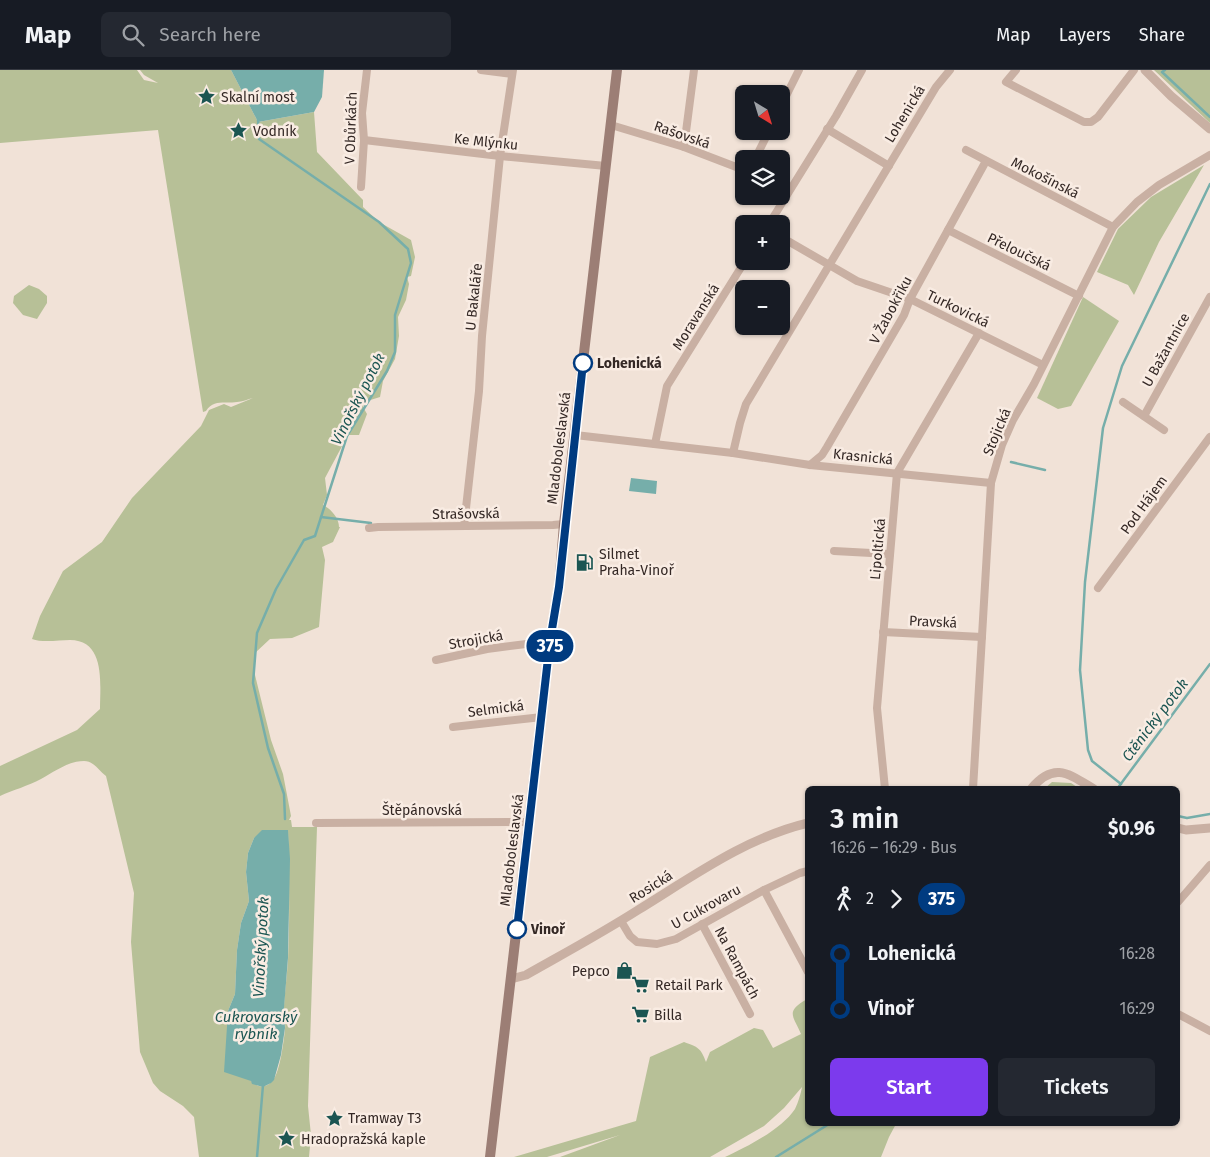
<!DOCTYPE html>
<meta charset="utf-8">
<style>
:root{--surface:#171b24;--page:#242831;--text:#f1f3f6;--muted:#9ea1a6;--line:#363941;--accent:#7c3aed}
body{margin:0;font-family:"Fira Sans",sans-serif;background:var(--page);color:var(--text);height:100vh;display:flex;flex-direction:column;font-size:19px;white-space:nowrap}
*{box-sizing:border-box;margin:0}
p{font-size:16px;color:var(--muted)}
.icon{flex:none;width:28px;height:28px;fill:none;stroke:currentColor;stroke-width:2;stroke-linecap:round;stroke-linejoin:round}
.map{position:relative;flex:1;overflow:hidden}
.drawer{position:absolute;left:805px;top:716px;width:375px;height:340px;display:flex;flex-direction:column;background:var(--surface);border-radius:8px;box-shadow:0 1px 4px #0004}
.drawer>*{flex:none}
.badge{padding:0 10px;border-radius:16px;font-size:18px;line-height:32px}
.needle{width:32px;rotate:142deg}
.controls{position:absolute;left:735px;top:15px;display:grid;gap:10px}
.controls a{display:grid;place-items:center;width:55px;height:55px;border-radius:8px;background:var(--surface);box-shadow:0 1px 4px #0004;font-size:25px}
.map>.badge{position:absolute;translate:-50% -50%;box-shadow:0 0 0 2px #fff}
.legs{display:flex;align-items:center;gap:8px;height:55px;padding:0 25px;font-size:16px}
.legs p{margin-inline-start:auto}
.overview{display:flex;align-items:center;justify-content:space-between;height:85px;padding:0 25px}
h1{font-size:28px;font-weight:600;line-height:38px}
.button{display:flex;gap:10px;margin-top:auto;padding:10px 25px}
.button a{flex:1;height:58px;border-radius:8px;background:var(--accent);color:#fff;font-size:20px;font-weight:600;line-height:58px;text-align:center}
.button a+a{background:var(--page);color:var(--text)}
ul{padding:0 25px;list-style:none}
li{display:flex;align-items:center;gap:18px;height:55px;font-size:19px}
li i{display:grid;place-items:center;width:8px;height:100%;margin:0 6px;background:currentColor}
li i::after{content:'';width:12px;height:12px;margin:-6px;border:4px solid;border-radius:50%;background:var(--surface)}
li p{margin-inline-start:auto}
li:first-child i{background:linear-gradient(#0000 50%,currentColor 0)}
li:last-child i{background:linear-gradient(currentColor 50%,#0000 0)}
header{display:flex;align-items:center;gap:30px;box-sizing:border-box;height:70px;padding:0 25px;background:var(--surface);border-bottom:1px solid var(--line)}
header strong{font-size:24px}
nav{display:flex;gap:28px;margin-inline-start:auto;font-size:18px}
.search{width:350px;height:45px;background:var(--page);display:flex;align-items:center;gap:12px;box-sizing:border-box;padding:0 18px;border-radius:8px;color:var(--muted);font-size:19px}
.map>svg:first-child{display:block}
</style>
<header>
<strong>Map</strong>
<div class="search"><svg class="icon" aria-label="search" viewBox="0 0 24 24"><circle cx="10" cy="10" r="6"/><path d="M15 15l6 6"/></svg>Search here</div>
<nav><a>Map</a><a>Layers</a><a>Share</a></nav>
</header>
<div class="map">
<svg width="1210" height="1087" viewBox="0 0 1210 1087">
<rect width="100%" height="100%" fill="#f1e2d7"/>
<g fill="#b7c097" fill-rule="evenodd">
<path d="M 0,0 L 137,0 L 144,10 L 158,13 L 144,5 L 140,0 L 231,0 L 258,52 L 314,42 L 317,82 L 363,130 L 363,137 L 379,152 L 411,170 L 415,187 L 411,206 L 407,207 L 409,214 L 406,230 L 398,247 L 399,266 L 395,289 L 383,311 L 380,327 L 364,332 L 363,337 L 367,344 L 359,365 L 348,365 L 325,408 L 327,425 L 323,435 C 331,439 339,448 339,457 L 340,457 L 333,472 L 322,477 L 325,490 L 319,557 L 292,568 L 270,569 L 255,583 L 254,601 L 271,670 L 283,704 L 291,746 L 289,750 L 291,750 L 292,757 L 317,757 L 308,1036 L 311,1065 L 309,1087 L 199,1087 L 194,1047 L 183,1036 L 160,1021 L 153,1013 L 140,982 L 131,872 L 134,823 L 106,706 C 99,701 94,691 84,691 C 68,691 54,702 41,709 C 28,716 13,720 0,726 L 0,696 L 77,660 L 100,639 C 100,615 106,570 70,570 C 59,570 43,573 32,569 L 40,546 L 63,501 L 102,472 L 132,428 L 201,356 L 209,340 L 224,334 L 231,337 L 253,328 C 248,329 242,332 237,332 C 224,334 214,329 206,341 L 203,342 L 158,60 L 0,73 ZM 278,760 L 288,760 C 289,803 290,847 288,890 C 287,905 285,920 284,936 C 284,943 286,951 285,959 C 284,970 280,1002 273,1010 C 266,1019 258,1018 251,1011 L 228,941 L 235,924 L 237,880 L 241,853 L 249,831 L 246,802 L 248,783 L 254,768 Z"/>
<polygon points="1154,0 1210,0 1210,53"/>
<polygon points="1204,95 1159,172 1134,225 1128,215 1097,202 1118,159 1151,127"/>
<polygon points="29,215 39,219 47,226 47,233 37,249 23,245 13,233 14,226"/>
<polygon points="1083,227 1119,251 1071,336 1058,339 1037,328"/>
<polygon points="1052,712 1071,713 1080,719 1044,719"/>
<path d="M 807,929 L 808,1054 L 896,1054 L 889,1067 L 881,1087 L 725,1087 C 747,1077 782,1059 795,1039 C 798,1033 801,1023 802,1017 L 784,1038 L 764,1056 L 710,1087 L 560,1087 L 620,1065 L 547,1087 L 514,1087 L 636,1051 L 650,987 L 684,972 C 698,977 701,978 706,992 L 710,982 L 754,958 L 763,960 L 773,978 L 801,964 C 793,945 785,942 807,929 Z"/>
</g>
<g fill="#76aeaa">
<polygon points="231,0 324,0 322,27 314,42 258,52"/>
<polygon points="631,408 657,411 656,424 629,421"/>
<polygon points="262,760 288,760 290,789 288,888 284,938 285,958 281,985 274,1010 271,1013 263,1017 252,1014 251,1011 224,1002 228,941 235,924 237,880 241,853 249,831 246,802 248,783 254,768"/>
</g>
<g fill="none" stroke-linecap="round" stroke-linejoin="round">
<g stroke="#76aeaa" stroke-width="2.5">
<polyline points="1165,0 1162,2 1210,47"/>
<polyline points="258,50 259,69 379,152 408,179 411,193 395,245 395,282 387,301 347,366 315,466 304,470 276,519 257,563 253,613 268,678 284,724 285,749"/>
<polyline points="1011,392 1045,400"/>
<polyline points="321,447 371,453"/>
<polyline points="1121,714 1092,691 1088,680 1080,600 1085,512 1103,358 1122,296 1210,114"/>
<polyline points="1117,719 1210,594"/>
<polyline points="1178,746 1187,748 1210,744"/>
<polyline points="257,1087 263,1015"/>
<polyline points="776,1087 829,1054"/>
</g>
<g stroke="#c9b0a3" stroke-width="8">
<polyline points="481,0 512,4"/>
<polyline points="1016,0 1006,12 1084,52 1091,52 1098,47 1134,0"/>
<polyline points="781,36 799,0"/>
<polyline points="611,55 684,77 744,100"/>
<polyline points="827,59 889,96"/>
<polyline points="364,70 500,86 606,96"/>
<polyline points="684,77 694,0"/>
<polyline points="966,80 1113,157"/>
<polyline points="755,89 769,61"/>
<polyline points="361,117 364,70 362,43 367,0"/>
<polyline points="769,154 836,46 862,0"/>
<polyline points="948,160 1079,226"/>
<polyline points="781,167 857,211 910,229 1043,295"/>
<polyline points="1123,332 1164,360"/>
<polyline points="1144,346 1210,227"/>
<polyline points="575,365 733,383 810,395 991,413"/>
<polyline points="655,374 667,316 745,191"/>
<polyline points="733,383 740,353 746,334 936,17 950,0"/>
<polyline points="810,395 822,385 827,377 904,245 910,229 986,91"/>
<polyline points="464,456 479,321 482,266 500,86 513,0"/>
<polyline points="369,458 378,457 553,455 564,454"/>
<polyline points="834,481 890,484"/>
<polyline points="1098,518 1210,367"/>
<polyline points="883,562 982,567"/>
<polyline points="436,590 487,579 550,571"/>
<polyline points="453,657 542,647"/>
<polyline points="885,719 877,638 897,403 979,263"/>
<polyline points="973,719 991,413 1002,375 1013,350 1034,314 1113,157 1137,132 1159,115 1210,85"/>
<polyline points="316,753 529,752"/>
<polyline points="764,820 808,902"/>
<polyline points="1178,832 1210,795"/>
<polyline points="621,851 630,866 637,872 657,874 676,869 764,820 800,803 808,801"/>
<polyline points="702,854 750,944"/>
<polyline points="1178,944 1210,961"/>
</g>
<g stroke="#c9b0a3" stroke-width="9">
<polyline points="1145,0 1171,26 1210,59"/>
<path d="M 1031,719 C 1054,691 1069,704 1094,719"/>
<polyline points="1178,758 1186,760 1210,758"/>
<path d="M 511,909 L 526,905 C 563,884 602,863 638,840 C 692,807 745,768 808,753"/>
</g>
<polyline stroke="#9c7e75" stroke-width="10" points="490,1087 550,571 559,517 564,454 617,0"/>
</g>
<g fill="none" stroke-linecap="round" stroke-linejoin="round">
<defs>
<polyline id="line-1" points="517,859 550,571 559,517 583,293"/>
</defs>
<use href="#line-1" stroke="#fff" stroke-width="11"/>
<use href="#line-1" stroke="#003b80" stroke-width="8"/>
</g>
<defs>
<symbol id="sight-bare" viewBox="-9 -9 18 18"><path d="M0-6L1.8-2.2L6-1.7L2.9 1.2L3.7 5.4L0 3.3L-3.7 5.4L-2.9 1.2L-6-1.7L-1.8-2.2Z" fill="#1b5552" stroke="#f9ece3" stroke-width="2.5" paint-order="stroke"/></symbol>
<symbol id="fuel-bare" viewBox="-9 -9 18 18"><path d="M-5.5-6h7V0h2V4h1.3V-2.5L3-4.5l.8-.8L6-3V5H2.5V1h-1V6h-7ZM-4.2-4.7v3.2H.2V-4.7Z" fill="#1b5552" stroke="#f9ece3" stroke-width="2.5" paint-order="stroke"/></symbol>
<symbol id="shop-bare" viewBox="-9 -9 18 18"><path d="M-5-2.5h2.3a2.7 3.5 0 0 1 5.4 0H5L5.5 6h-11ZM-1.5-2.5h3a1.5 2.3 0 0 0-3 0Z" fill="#1b5552" stroke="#f9ece3" stroke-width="2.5" paint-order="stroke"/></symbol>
<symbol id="supermarket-bare" viewBox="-9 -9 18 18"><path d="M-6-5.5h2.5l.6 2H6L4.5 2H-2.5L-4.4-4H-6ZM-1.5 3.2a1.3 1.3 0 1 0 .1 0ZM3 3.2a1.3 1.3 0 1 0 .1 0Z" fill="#1b5552" stroke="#f9ece3" stroke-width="2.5" paint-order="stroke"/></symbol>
</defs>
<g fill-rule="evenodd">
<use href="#sight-bare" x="194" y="14" width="25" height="25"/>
<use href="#sight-bare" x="226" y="48" width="25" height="25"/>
<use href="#fuel-bare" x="572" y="480" width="25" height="25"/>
<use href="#shop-bare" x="612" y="888" width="25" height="25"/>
<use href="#supermarket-bare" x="628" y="902" width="25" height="25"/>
<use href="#supermarket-bare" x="628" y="932" width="25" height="25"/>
<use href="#sight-bare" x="322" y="1036" width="25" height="25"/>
<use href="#sight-bare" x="274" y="1056" width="25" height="25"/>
</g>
<g fill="#fff" stroke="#003b80" stroke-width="2.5">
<circle cx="583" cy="293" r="9"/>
<circle cx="517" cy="859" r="9"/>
</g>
<g text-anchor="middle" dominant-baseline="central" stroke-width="5" stroke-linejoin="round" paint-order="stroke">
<g font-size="14" fill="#342825" stroke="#f9ece3" text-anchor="start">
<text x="221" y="27">Skalní most</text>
<text x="253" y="61">Vodník</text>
<text x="599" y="484">Silmet<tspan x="599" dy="16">Praha-Vinoř</tspan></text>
<text x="610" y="901" text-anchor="end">Pepco</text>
<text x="655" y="915">Retail Park</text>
<text x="654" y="945">Billa</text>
<text x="348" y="1048">Tramway T3</text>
<text x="301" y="1069">Hradopražská kaple</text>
</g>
<g font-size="14" fill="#342825" stroke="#f9ece3">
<text transform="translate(905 44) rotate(-59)">Lohenická</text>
<text transform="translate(351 58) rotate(-88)">V Obůrkách</text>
<text transform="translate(682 65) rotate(19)">Rašovská</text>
<text transform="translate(486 72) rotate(6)">Ke Mlýnku</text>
<text transform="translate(1045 108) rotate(27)">Mokošínská</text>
<text transform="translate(1019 182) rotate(26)">Přeloučská</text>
<text transform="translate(474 227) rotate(-84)">U Bakaláře</text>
<text transform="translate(958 239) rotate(26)">Turkovická</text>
<text transform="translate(891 240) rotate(-62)">V Žabokřiku</text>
<text transform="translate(696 247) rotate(-58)">Moravanská</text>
<text transform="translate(1166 280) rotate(-61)">U Bažantnice</text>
<text transform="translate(997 362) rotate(-67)">Stojická</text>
<text transform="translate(559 378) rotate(-83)">Mladoboleslavská</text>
<text transform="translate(863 387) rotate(6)">Krasnická</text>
<text transform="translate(1144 435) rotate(-54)">Pod Hájem</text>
<text transform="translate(466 444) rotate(-1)">Strašovská</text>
<text transform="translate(878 479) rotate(-85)">Lipoltická</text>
<text transform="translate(933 552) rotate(3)">Pravská</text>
<text transform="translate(476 570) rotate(-10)">Strojická</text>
<text transform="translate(496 639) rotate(-7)">Selmická</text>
<text x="422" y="740">Štěpánovská</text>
<text transform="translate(512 780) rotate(-83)">Mladoboleslavská</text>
<text transform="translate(651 817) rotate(-32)">Rosická</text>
<text transform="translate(706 837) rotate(-29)">U Cukrovaru</text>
<text transform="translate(737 893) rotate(62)">Na Rampách</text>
</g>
<g font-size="14" font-weight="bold" fill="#342825" stroke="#f9ece3" text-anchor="start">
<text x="597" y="293">Lohenická</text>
<text x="531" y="859">Vinoř</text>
</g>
<g font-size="15" font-style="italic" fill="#1b5552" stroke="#f9ece3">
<text transform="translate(358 329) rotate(-63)">Vinořský potok</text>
<text transform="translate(1155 650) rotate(-53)">Ctěnický potok</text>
<text transform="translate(261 877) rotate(-87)">Vinořský potok</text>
<text x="256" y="947">Cukrovarský<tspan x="256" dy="17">rybník</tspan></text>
</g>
</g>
</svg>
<div class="controls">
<a><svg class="needle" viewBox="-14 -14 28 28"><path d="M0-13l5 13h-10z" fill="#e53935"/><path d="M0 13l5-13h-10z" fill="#9ea1a6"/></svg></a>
<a><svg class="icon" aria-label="layers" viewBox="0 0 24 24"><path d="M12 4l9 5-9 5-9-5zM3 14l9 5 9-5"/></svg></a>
<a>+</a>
<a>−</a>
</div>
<b class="badge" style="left:550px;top:576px;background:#003b80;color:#fff">375</b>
<section class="drawer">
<div class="overview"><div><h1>3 min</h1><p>16:26 – 16:29 · Bus</p></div><b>$0.96</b></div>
<div class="legs"><svg class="icon" aria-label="walk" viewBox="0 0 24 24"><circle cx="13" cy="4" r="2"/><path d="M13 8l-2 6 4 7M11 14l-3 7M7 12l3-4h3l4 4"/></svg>2<svg class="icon" aria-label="forward" viewBox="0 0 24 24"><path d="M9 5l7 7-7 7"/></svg><b class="badge" style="background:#003b80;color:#fff">375</b></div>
<ul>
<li><i style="color:#003b80"></i><b>Lohenická</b><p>16:28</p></li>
<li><i style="color:#003b80"></i><b>Vinoř</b><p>16:29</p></li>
</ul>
<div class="button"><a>Start</a><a>Tickets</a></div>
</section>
</div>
